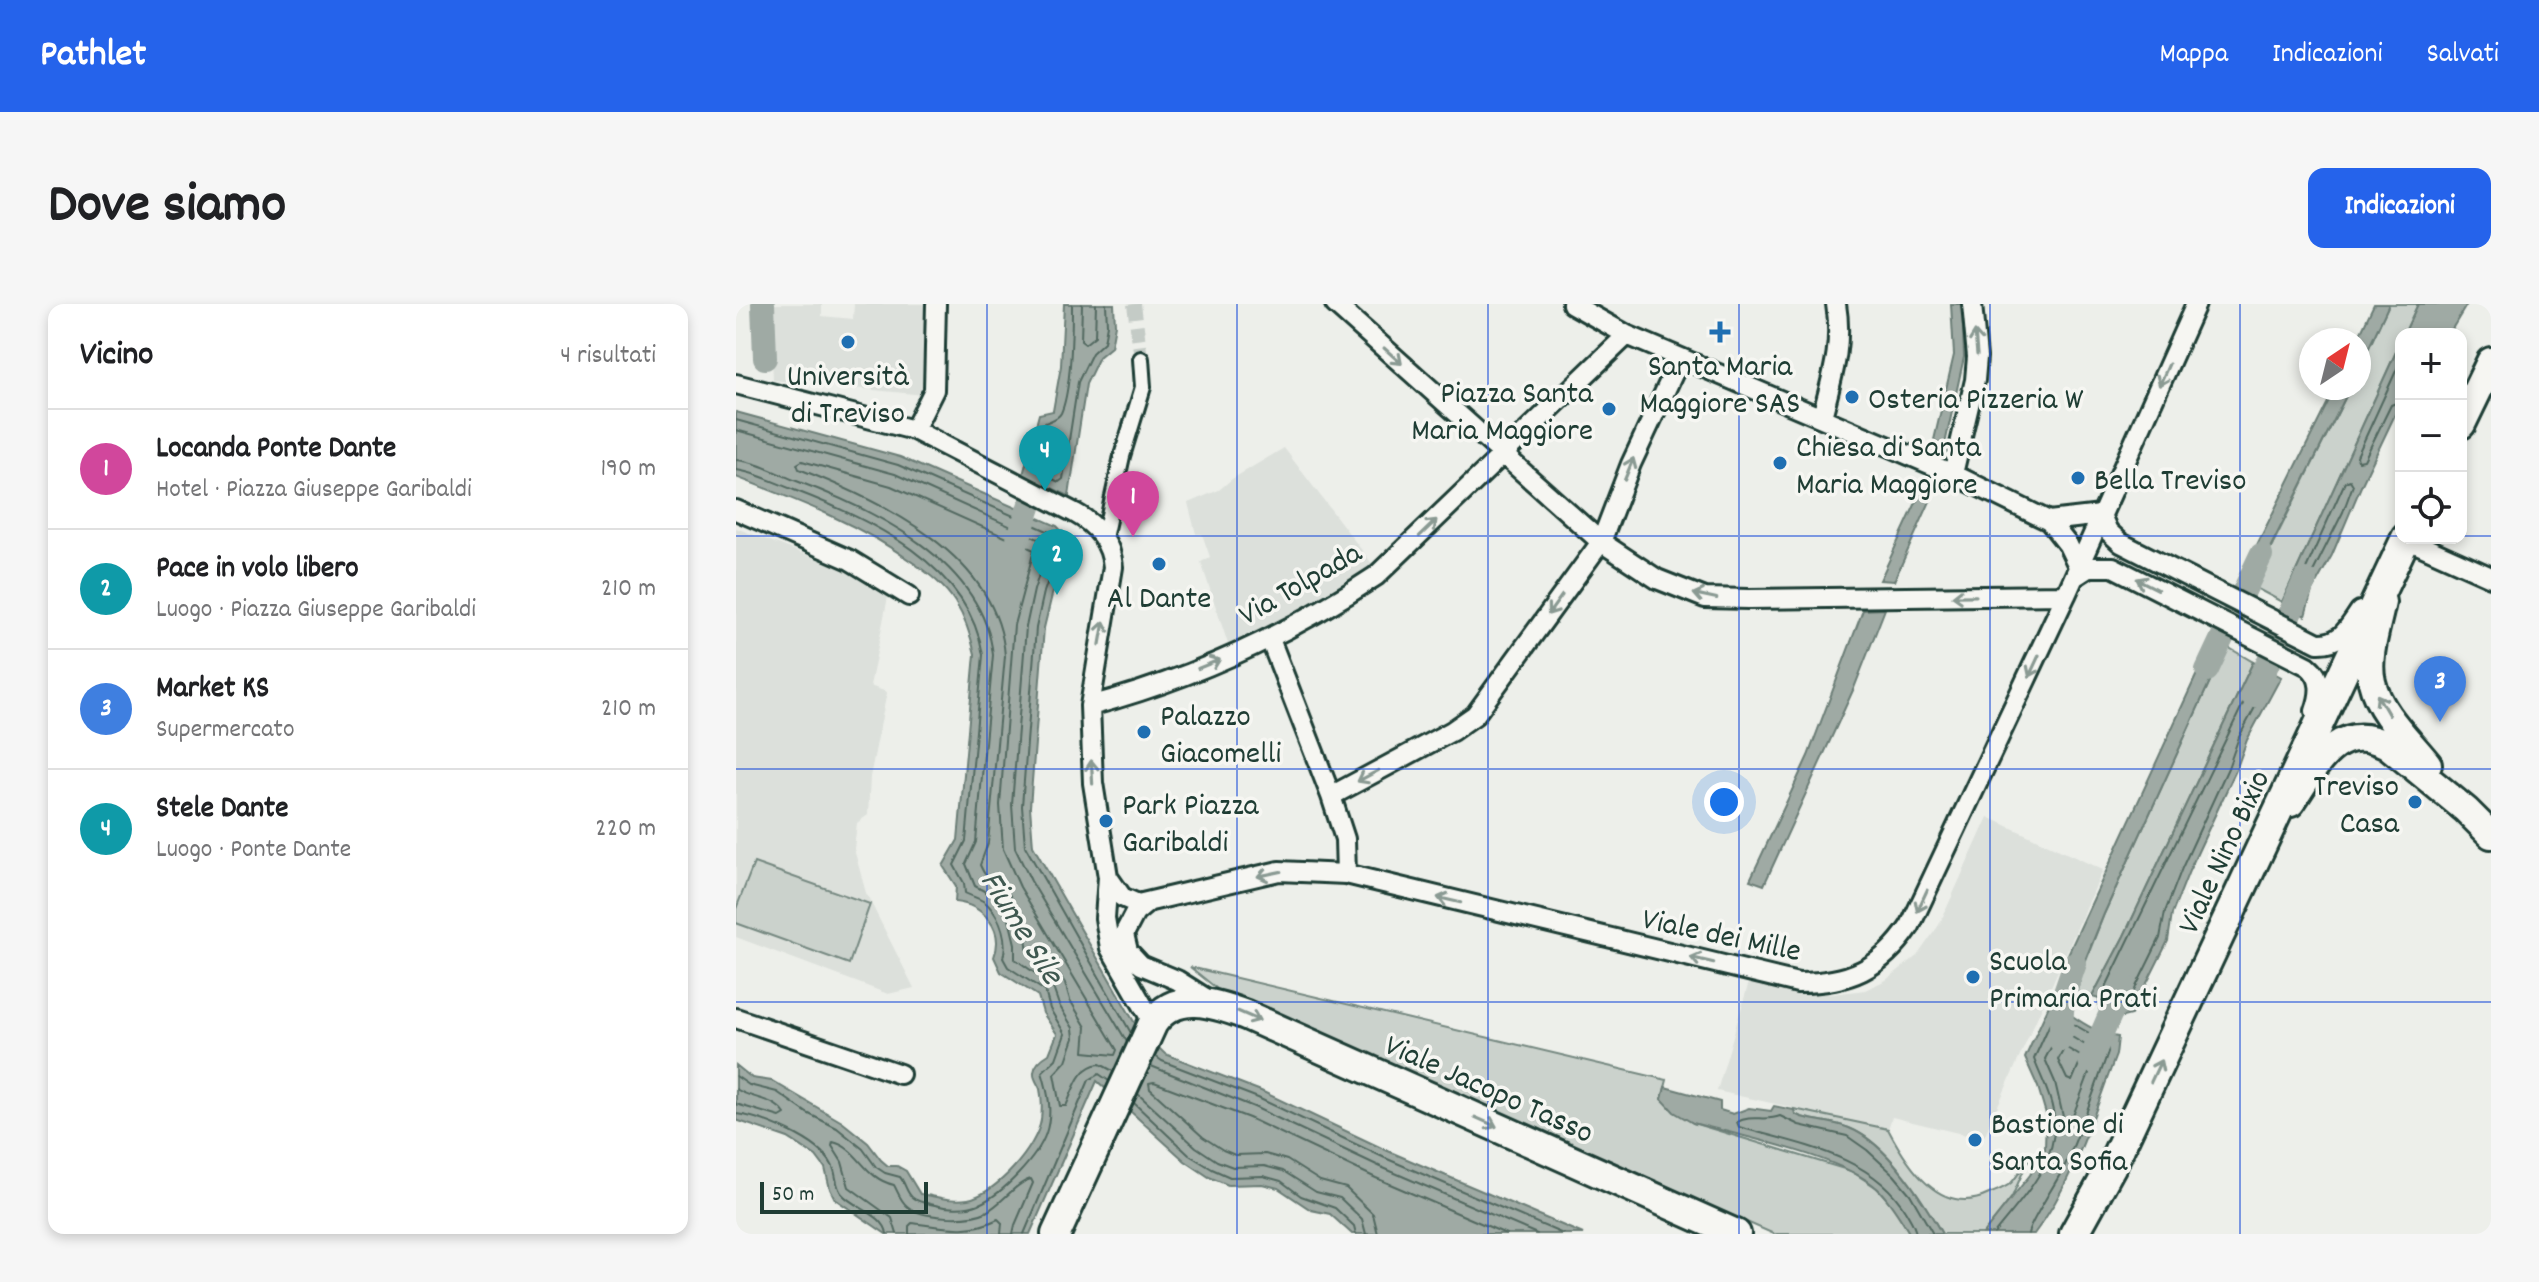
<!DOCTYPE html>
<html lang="it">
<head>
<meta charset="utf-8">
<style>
  :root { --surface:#fff; --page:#f6f6f6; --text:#202124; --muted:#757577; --line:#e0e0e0; --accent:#2563eb }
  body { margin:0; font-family:Dekko,sans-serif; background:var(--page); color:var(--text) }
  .controls { position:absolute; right:24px; top:24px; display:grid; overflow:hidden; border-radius:16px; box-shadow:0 4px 12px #0003 }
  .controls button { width:72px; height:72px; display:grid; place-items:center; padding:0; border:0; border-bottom:2px solid var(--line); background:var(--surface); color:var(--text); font:40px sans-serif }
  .compass { position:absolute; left:1563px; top:24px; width:72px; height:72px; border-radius:50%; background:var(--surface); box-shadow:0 4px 12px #0003; rotate:35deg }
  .scale { position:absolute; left:24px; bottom:20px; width:168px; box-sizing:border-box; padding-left:8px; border:4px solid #1f3d34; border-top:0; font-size:22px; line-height:28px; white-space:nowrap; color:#1f3d34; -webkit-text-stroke:6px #f6f6f2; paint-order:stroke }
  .you { position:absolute; left:988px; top:498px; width:28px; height:28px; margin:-20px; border:6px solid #fff; border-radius:50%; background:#1a73e8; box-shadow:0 0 0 12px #1a73e833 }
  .badge { display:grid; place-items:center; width:52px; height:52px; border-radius:50%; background:var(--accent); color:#fff; font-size:26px; font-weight:700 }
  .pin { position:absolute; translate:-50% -66px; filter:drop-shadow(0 2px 4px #0008) }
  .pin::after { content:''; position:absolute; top:42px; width:28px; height:24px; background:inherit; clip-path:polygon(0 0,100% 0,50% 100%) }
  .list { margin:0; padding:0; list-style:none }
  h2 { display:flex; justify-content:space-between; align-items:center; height:104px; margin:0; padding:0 32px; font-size:34px }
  h2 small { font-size:26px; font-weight:400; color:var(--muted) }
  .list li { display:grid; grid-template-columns:52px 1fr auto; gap:24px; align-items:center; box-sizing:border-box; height:120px; padding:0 32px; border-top:2px solid var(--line) }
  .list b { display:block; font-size:30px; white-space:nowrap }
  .list p { margin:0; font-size:26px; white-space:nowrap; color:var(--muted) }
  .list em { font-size:26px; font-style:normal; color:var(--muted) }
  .icon { flex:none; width:44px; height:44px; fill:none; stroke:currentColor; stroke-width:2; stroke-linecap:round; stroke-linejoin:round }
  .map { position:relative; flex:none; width:1755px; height:930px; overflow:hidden; border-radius:16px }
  header { display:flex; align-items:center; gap:48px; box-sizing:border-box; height:112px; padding:0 40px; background:var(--accent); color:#fff }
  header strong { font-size:38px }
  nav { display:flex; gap:44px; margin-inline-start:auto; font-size:28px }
  .intro { display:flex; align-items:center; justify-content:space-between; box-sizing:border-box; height:192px; padding:0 48px }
  h1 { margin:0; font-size:56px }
  .button { padding:20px 36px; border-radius:16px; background:var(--accent); color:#fff; font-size:28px; font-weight:700 }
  main { display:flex; gap:48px; padding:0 48px }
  aside { flex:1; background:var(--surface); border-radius:16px; box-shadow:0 4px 12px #0003 }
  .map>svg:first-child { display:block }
</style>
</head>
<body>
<header>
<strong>Pathlet</strong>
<nav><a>Mappa</a><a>Indicazioni</a><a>Salvati</a></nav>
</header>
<div class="intro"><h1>Dove siamo</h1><a class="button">Indicazioni</a></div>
<main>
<aside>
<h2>Vicino<small>4 risultati</small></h2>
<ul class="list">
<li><span class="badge" style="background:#d1479c">1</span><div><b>Locanda Ponte Dante</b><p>Hotel · Piazza Giuseppe Garibaldi</p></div><em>190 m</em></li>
<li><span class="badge" style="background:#0f9aa8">2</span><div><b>Pace in volo libero</b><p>Luogo · Piazza Giuseppe Garibaldi</p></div><em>210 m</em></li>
<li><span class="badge" style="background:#3f7fe0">3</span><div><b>Market KS</b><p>Supermercato</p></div><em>210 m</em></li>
<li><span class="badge" style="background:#0f9aa8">4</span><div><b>Stele Dante</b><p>Luogo · Ponte Dante</p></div><em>220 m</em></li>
</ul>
</aside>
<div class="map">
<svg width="1755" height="930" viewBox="0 0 1755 930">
  <rect width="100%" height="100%" fill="#edefea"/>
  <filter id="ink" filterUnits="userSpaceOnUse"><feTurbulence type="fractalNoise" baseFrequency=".0125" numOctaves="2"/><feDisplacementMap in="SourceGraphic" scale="16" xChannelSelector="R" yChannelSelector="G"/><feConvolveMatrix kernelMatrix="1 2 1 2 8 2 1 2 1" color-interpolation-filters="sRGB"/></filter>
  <g filter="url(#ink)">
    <path fill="#dce0db" d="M34,0H86V12L117,15L118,0H189L188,91L37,76Z
      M548,144L637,261L628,272L536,322L492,340L465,258L474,253L466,230H460L452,199L483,186L496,175Z
      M0,224L154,283L134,382L151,388L134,473L132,511L121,519L118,545L130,589L178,684L152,690L0,633Z
      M1252,513L1367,566L1247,835L1156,813L1152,825L981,787L1013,678L1062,689L1096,690L1129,686L1150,676L1181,652L1203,621Z"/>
    <path fill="#cbd2cc" stroke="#758880" stroke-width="2" d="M1653,0H1682L1668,30H1665V37L1546,298L1516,282L1614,84H1623V65Z
      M1490,342L1517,358L1388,632L1356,693L1338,687L1368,610Z
      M18,559L134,600L113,660L0,619V605Z
      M454,663L931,776L926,795L957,819L1115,867L1141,884L1159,904L1174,930H1038L485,688Z
      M1058,805L1152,825C1171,861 1204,914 1253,890C1260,887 1269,884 1275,879C1282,872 1287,862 1293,854L1276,893L1247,930H1206C1186,896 1151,839 1113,824C1098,818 1080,817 1065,813L1059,810Z"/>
    <path fill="#9faaa4" stroke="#6c7e77" stroke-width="2" d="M328,0H378L379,21L375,43L363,53L350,80L333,192L287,171L303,110L317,107L325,62Z
      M1215,0H1226L1228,53L1209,140L1206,141L1198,136L1218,51Z
      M1638,0H1653L1623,65V36H1621Z
      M1682,0H1731L1713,30H1668Z
      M1665,37V98L1626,180L1596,251L1576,287L1569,312L1546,298Z
      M1599,84H1614L1515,282L1503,277Z
      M0,108L164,153L321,222L332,234V244L316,291L308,324L294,503L297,542L401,723L429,750L525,787L652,847L847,930H616L594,910L575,906L542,884L526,880L492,881L473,873L449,857L361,777L294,930H150L99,895L94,885L89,864L80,852L52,834L0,816V761L16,774L36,777L106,818L132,839L145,856L152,862H161L170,867L184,890C199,892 216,898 232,895C260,890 301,843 305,816C306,807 306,794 304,785C302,779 297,775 298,768C299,759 306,754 313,750L321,730L307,709L302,692L265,668L258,653C269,625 247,601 219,598L220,582L207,562L222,536L239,350C235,332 229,314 219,298C209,282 193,270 179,260C124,220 63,197 0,173Z
      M1184,190L1196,193L1158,277L1144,276Z
      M1149,305L1118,384L1028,581L1014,576L1072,452L1127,306Z
      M1477,335L1490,342L1368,610L1334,693L1324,686L1330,672L1327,661Z
      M1517,358L1545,373L1511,436L1500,466L1453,567L1436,610L1432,637L1395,711L1383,714L1363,705V695L1356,693L1388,632Z
      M1315,697C1334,710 1358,730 1382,733L1380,751C1357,811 1338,878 1298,930H1247L1294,871L1309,845L1310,810L1302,783L1289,754Z
      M929,783L984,798V806L997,810L1013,804L1035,807L1038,802L1058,806L1059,810L1065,813C1080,817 1098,818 1113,824C1151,839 1187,896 1206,930H1174C1164,914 1155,898 1142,885C1108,853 1005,832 957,819L938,808L926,795Z"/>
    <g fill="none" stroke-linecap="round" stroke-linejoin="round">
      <path stroke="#526961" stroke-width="2" d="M336,0C336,25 335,87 325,109C322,115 315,116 309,119L297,164L299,167L323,178L327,175L342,78L356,49L368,38L371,21L370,0
        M346,0L345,37L349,40L359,32L360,0
        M1665,56L1621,152L1622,157L1628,156L1655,101L1665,97
        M0,116L162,161L316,229L324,237V243L308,288L300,324L286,502L289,542L395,729
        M0,126L159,170L313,240L298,286L290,323L276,501L279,544L295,577L391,738
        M0,156C19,157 40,169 58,176C137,205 247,257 257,351L240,538L230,560L239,582L259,593L273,615L279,640V655L316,681L323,701L337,724L338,734L330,757L318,770L324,802H330C338,785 342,762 364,760L377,767
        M66,157L155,182L298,246L278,321L264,501L267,545L284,583L381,746L379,751L348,748L350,723L334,696L329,679L322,669L292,649C290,627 284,599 266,583C254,573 251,577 244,561L252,539L269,352C262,251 145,197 63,165L61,160Z
        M0,166C19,168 40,179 58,186C134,215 233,261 247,351L230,537L218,561L228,579L229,589C236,593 248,595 253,602C265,615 272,637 267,654L272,663L309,687L314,705L329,730L320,755L306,768C312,788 317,808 310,829C302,853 267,890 243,900C229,906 209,904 194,900C188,898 182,898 177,894C170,889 170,880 164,873L149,869L140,863L127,845L101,824L71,809L41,788L13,781L0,772
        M1614,176L1617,181L1607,208L1576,270L1571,272L1569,267L1609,178Z
        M1521,371L1531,374L1532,379L1503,433L1492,464L1446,564L1429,608L1424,634L1390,703L1382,705L1372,700L1368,687Z
        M1324,726L1361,748L1335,817L1332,820L1328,817L1319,778L1309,755Z
        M1329,743L1346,753L1336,777L1331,775L1322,756Z
        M419,752L426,757L522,794L649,854L827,930
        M415,762L518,803L645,863L801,930
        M0,785C17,796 37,793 49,810L44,813L0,800
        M402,790L460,843L481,857L497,863L528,862L547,867L580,888L604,894L626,915L630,930
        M398,799L453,851L476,865L494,873L527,872L545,877L565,892L599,904L618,922L620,930
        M0,810C27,813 83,836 96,861C101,870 99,882 106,890C118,904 149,911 151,930
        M161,930L156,914L113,883L106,858L96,842L97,838C123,844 127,874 158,881C162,888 164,896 171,902C185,915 233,916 250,908C266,900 279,879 295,875L297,879L279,921L277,930
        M173,930V922L176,919C207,923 233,930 262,915L266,919L265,930
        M288,930L353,776L363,770L373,777
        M642,930L637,910L610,884L584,877L551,856L529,850L499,851L487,846L467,833L414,785L413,779L418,778L513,814L640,874L770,930
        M1180,930C1179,922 1174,915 1170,908C1137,851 1061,840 1003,823L1001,818C1016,810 1029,818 1044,812L1063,821L1111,832L1131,846L1158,871L1174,890L1197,930
        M1258,930C1286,894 1326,857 1317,807C1314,788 1304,772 1298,755L1317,713L1321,711L1371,739L1372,748C1359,785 1346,823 1330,859C1323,875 1293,919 1292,930"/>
      <path stroke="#9faaa4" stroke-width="24" d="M27,0L29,54
        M281,239L305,167
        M1471,366L1525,251
        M1517,392L1569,276
        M1324,736L1327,694L1339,659
        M1354,757L1387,681"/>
      <path stroke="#c4cbc6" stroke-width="14" stroke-dasharray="14 7" stroke-linecap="butt" d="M398,0L405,55"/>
      <defs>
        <path id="pedestrian" d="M368,234L386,152L407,83L405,55"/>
        <path id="minor" d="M599,0L865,238L921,275L969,294L1013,295L1330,291L1460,0
          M836,0L891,31L1217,170L1313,217L1332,241L1343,264
          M0,80L178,126L339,209C361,221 375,239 377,263L354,402L357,479L372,573L369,614L374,644L417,719
          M1086,113C1096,73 1107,42 1100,0
          M178,126L198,86L200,0
          M1217,170L1239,76L1241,53L1236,0
          M0,206L114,256L173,292
          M1365,211L1372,227L1385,239L1582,339C1605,340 1612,324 1624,307
          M1313,217L1365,211
          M1670,235L1755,273
          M1340,272L1354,263H1377L1572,362C1587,374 1585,390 1579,407
          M534,335L595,492L609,535L610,570
          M354,402C455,375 553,330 640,272L891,31
          M595,492L716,427L739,411L865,238L895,160L944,55
          M372,573L386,593L402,600L543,567L610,570L1062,679C1113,679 1145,665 1174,622L1330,291
          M411,599L399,609L388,630L392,647L405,661L441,676L476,698
          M0,714L164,770"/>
        <path id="secondary" d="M1646,298C1641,323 1630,354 1636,378C1643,409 1673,436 1692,460
          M1555,499C1579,464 1600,415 1651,441L1730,506L1755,531"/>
        <path id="primary" d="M1725,120L1755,58
          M320,930L417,719C440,686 478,699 510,711L1000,930
          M1338,930L1375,863L1670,234"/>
      </defs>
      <use href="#pedestrian" stroke="#1f3d34" stroke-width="20"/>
      <use href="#minor" stroke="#1f3d34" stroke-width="24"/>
      <use href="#secondary" stroke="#1f3d34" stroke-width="32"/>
      <use href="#primary" stroke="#1f3d34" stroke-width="34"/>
      <use href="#pedestrian" stroke="#f6f6f2" stroke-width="14"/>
      <use href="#minor" stroke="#f6f6f2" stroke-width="18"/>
      <use href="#secondary" stroke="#f6f6f2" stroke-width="26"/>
      <use href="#primary" stroke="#f6f6f2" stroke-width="28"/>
    </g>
    <defs><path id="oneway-shaft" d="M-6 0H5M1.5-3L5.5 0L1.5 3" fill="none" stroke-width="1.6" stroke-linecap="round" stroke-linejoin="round" transform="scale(2)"/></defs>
    <g stroke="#8a9a93">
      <use href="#oneway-shaft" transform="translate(1240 39) rotate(-95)"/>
      <use href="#oneway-shaft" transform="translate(657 52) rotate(42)"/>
      <use href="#oneway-shaft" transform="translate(1428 71) rotate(114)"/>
      <use href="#oneway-shaft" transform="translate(893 165) rotate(-68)"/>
      <use href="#oneway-shaft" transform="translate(692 224) rotate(-44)"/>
      <use href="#oneway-shaft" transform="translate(1411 280) rotate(-153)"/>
      <use href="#oneway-shaft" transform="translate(969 292) rotate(-168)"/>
      <use href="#oneway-shaft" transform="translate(1228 292) rotate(179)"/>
      <use href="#oneway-shaft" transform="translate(819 301) rotate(126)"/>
      <use href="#oneway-shaft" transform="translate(366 329) rotate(-80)"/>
      <use href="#oneway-shaft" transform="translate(473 360) rotate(-22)"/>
      <use href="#oneway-shaft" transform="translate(1298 362) rotate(115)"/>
      <use href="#oneway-shaft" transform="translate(1647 401) rotate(-120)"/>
      <use href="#oneway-shaft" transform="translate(356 468) rotate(-93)"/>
      <use href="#oneway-shaft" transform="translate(632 472) rotate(152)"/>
      <use href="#oneway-shaft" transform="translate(533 570) rotate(168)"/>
      <use href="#oneway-shaft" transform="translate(713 596) rotate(-167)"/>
      <use href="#oneway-shaft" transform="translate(1186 597) rotate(115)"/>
      <use href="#oneway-shaft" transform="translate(966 656) rotate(-167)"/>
      <use href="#oneway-shaft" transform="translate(513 712) rotate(23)"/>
      <use href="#oneway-shaft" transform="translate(1420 767) rotate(-65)"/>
      <use href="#oneway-shaft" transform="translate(750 818) rotate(24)"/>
    </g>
  </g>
  <path fill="none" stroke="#1d4ed8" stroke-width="2" stroke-opacity="0.55" d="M251,0V930M501,0V930M752,0V930M1003,0V930M1254,0V930M1504,0V930M0,232H1665M1725,232H1755M0,465H1755M0,698H1755"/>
  <g fill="#1f6fb2" stroke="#f6f6f2" stroke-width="3">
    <path d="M980 16h8v8h8v8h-8v8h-8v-8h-8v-8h8z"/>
    <circle cx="112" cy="38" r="8"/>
    <circle cx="1116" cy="93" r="8"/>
    <circle cx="873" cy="105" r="8"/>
    <circle cx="1044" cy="159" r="8"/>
    <circle cx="1342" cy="174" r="8"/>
    <circle cx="423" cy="260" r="8"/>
    <circle cx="408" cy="428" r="8"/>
    <circle cx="1679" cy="498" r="8"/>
    <circle cx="370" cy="517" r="8"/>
    <circle cx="1237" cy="673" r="8"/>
    <circle cx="1239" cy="836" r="8"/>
  </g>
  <g text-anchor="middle" stroke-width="7" stroke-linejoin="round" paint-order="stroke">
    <g font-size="32" fill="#1f3d34" stroke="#f6f6f2" text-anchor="start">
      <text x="984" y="71" text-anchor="middle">Santa Maria<tspan x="984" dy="37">Maggiore SAS</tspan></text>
      <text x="112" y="81" text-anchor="middle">Università<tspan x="112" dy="37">di Treviso</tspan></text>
      <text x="857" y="98" text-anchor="end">Piazza Santa<tspan x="857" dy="37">Maria Maggiore</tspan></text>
      <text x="1132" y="104">Osteria Pizzeria W</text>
      <text x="1060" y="152">Chiesa di Santa<tspan x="1060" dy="37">Maria Maggiore</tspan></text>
      <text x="1358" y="185">Bella Treviso</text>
      <text x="423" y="303" text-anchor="middle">Al Dante</text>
      <text x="424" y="421">Palazzo<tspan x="424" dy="37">Giacomelli</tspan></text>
      <text x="1663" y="491" text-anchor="end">Treviso<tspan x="1663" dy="37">Casa</tspan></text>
      <text x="386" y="510">Park Piazza<tspan x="386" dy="37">Garibaldi</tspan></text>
      <text x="1253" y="666">Scuola<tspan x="1253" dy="37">Primaria Prati</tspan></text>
      <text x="1255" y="829">Bastione di<tspan x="1255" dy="37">Santa Sofia</tspan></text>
    </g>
    <g font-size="32" fill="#1f3d34" stroke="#f6f6f2">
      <text transform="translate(563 278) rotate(-30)" y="11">Via Tolpada</text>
      <text transform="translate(1486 547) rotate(-65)" y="11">Viale Nino Bixio</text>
      <text transform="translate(986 629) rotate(12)" y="11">Viale dei Mille</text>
      <text transform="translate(754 783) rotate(24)" y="11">Viale Jacopo Tasso</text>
    </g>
    <g font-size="34" font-style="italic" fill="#3f5850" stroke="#f6f6f2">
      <text transform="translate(288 622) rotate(58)" y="12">Fiume Sile</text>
    </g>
  </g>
</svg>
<div class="controls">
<button>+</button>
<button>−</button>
<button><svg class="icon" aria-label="locate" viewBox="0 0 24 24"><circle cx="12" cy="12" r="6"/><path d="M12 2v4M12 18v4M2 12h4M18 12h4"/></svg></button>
</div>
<svg class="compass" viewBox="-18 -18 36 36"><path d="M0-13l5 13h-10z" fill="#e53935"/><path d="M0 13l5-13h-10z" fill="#757577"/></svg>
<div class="scale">50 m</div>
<div class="you"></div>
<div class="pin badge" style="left:397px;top:233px;background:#d1479c">1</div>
<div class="pin badge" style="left:321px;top:291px;background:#0f9aa8">2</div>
<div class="pin badge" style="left:1704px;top:418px;background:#3f7fe0">3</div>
<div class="pin badge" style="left:309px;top:187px;background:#0f9aa8">4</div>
</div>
</main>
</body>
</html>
